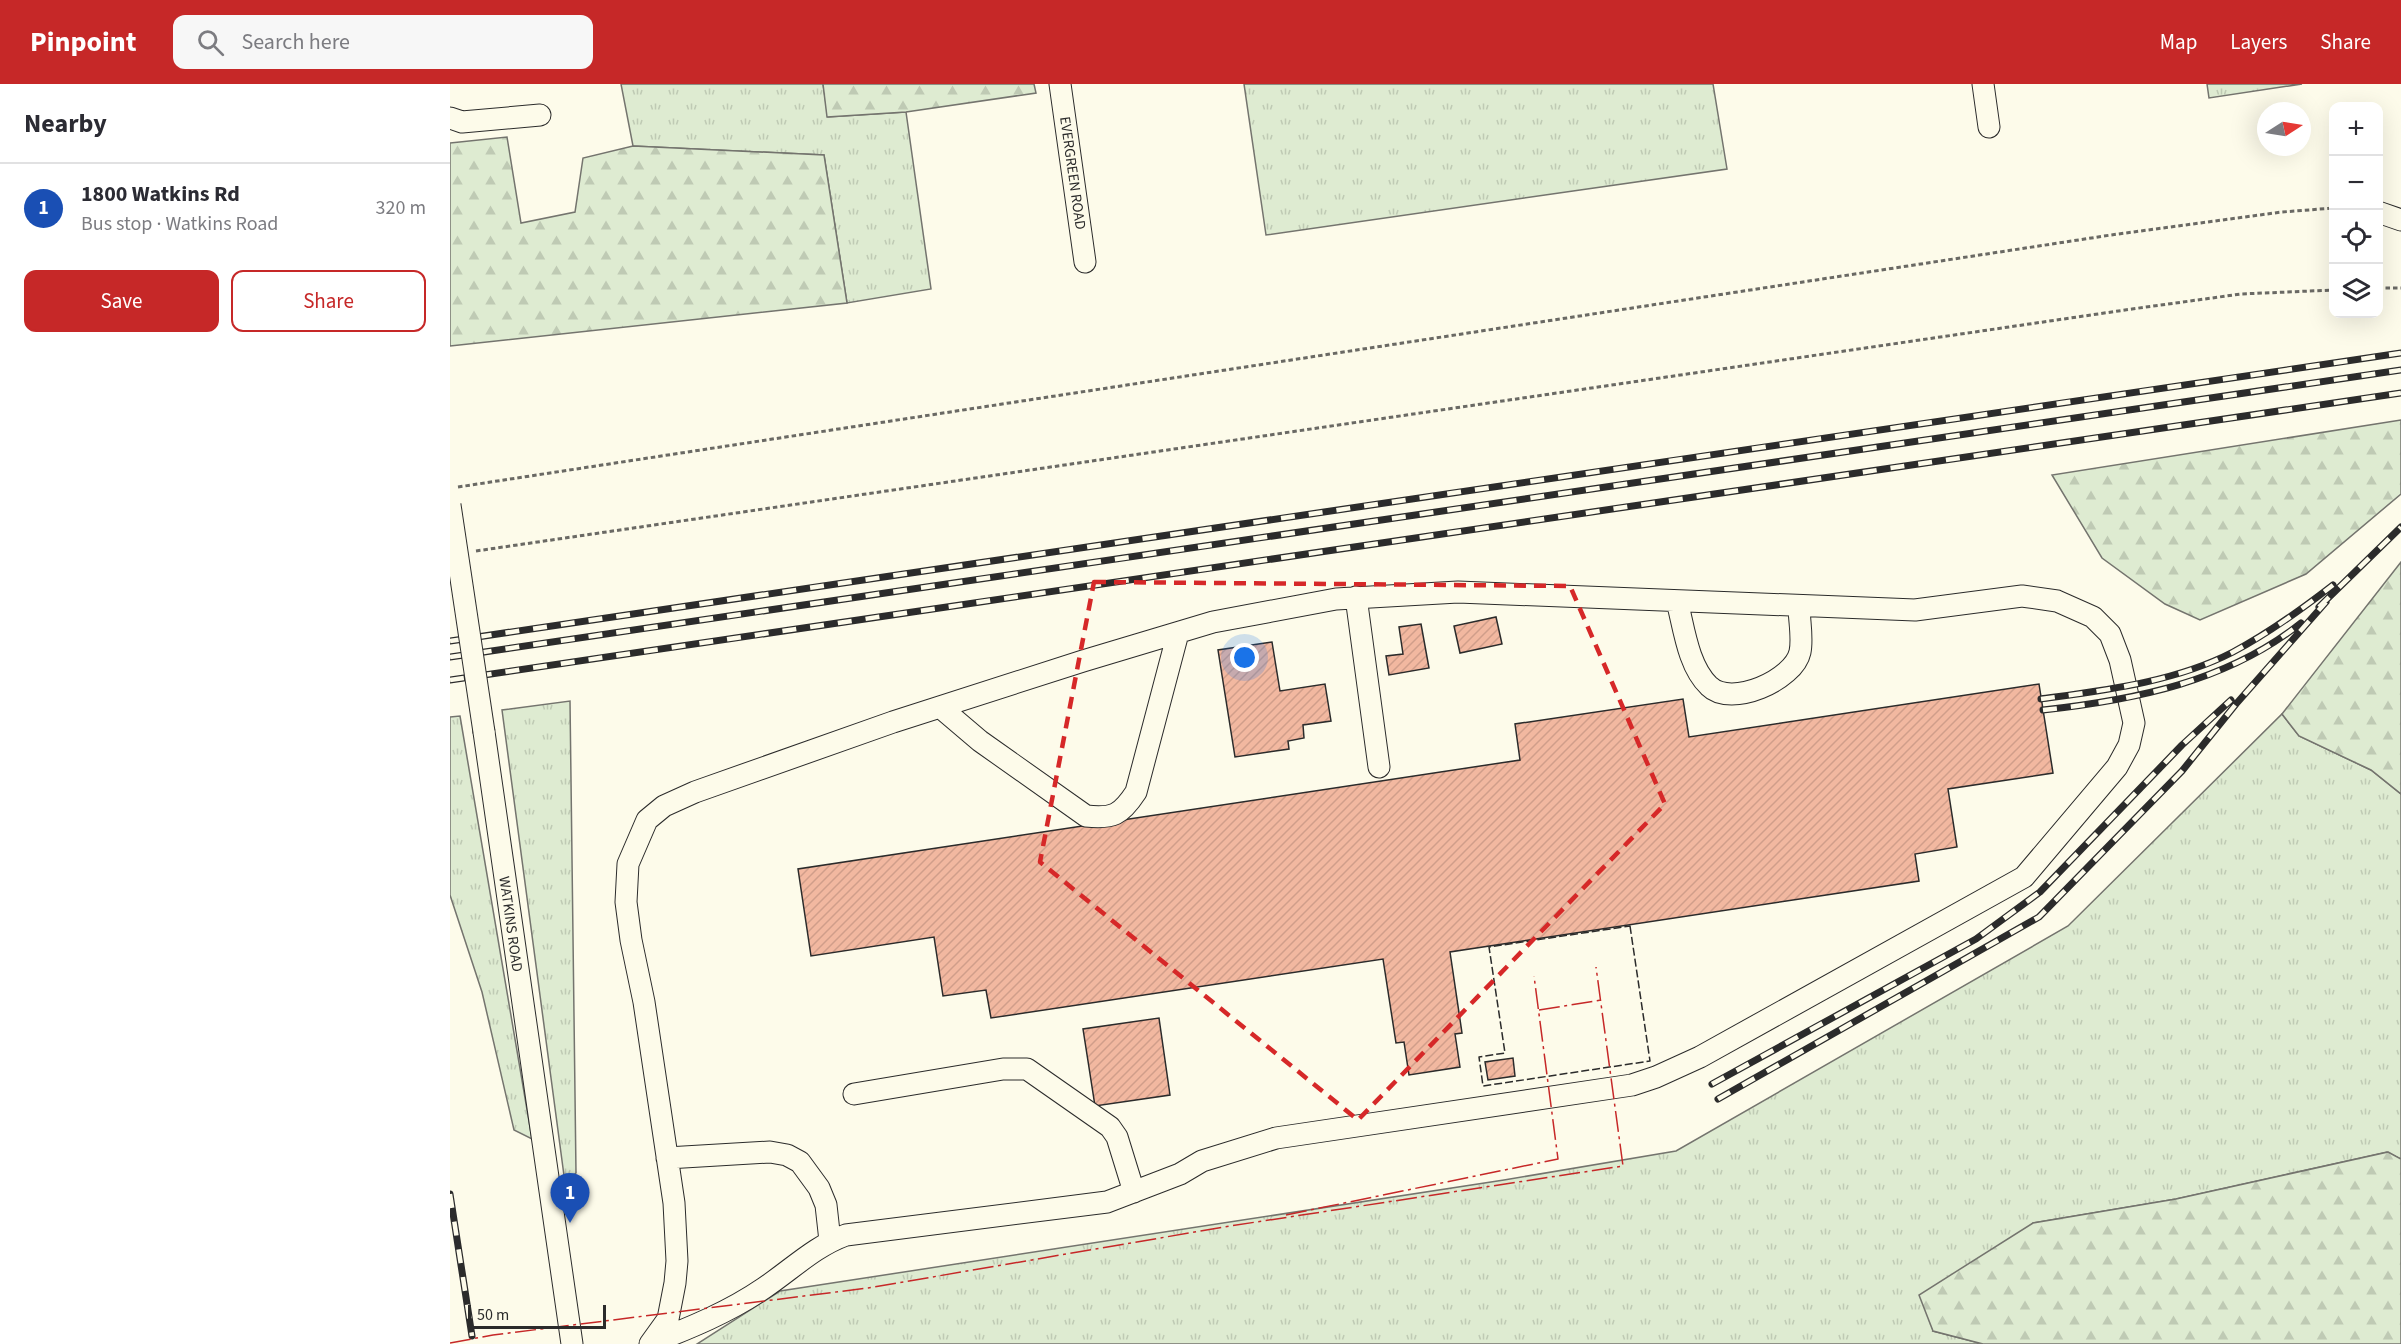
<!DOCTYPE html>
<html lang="en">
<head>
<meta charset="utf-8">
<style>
  :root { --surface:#fff; --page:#f7f7f7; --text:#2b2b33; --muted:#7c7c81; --line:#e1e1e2; --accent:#c62828 }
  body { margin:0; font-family:"Source Sans 3",sans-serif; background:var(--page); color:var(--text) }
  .controls { position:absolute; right:18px; top:18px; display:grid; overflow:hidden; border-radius:12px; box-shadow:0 6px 24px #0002 }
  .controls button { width:54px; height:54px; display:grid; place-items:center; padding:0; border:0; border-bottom:2px solid var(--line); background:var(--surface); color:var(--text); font:30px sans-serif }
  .compass { position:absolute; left:1807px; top:18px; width:54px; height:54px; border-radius:50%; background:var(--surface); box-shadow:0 6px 24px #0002; rotate:78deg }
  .scale { position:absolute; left:18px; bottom:15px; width:138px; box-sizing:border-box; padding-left:6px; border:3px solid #2b2b2b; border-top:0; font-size:16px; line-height:21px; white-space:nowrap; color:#2b2b2b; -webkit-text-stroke:4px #fdfbea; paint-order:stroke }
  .you { position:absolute; left:795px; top:574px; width:21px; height:21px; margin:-15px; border:4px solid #fff; border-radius:50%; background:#1a73e8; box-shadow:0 0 0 9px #1a73e833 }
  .badge { display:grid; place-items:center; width:39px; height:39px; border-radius:50%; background:var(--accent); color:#fff; font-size:20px; font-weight:700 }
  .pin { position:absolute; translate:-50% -50px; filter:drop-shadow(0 2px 3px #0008) }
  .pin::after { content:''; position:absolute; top:32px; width:21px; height:18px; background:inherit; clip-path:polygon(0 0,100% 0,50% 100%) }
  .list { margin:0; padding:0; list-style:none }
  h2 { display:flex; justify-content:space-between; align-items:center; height:78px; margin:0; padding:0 24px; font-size:26px }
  h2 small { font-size:20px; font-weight:400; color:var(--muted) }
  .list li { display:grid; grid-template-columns:39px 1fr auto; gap:18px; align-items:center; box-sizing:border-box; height:90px; padding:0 24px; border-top:2px solid var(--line) }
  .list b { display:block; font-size:22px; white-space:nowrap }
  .list p { margin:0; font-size:20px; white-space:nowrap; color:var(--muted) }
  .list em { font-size:20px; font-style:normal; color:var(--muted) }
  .actions { display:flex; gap:12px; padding:18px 24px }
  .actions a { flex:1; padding:14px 0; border:2px solid var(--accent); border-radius:12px; text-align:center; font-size:21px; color:var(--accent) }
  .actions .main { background:var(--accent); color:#fff }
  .icon { flex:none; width:33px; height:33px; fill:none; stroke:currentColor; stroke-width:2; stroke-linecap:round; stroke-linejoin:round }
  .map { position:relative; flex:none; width:1951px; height:1260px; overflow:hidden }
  header { display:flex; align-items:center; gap:36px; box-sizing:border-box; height:84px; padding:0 30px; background:var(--accent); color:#fff }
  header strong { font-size:28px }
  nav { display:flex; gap:33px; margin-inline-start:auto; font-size:21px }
  .search { width:420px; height:54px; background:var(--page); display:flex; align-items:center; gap:15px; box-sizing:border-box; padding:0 21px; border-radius:12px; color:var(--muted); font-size:22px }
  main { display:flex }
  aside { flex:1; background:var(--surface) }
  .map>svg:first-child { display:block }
</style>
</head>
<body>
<header>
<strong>Pinpoint</strong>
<div class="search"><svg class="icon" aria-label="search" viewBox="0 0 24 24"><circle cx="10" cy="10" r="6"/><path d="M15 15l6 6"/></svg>Search here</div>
<nav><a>Map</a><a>Layers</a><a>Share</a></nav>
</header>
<main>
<aside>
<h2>Nearby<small></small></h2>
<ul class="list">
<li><span class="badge" style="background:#1a4fb4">1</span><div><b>1800 Watkins Rd</b><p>Bus stop · Watkins Road</p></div><em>320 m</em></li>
</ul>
<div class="actions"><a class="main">Save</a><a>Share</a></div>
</aside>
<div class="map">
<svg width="1951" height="1260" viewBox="0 0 1951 1260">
  <defs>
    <pattern id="grass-tufts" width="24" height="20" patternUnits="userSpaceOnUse" patternTransform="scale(1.5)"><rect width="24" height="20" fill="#deebd1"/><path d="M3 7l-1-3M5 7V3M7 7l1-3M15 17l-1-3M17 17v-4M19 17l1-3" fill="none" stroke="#bfcab4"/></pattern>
    <pattern id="forest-firs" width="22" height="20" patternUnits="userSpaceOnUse" patternTransform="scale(1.5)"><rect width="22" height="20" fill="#deebd1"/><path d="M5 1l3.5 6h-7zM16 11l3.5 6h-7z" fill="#bfcab4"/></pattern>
    <pattern id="building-hatch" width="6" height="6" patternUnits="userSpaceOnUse" patternTransform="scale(1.5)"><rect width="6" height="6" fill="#f2b8a0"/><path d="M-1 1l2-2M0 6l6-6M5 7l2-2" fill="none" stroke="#d09e8a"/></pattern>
  </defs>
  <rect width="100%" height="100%" fill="#fdfbea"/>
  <path fill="url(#grass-tufts)" stroke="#74746e" stroke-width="1.5" d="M171,0H373L378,33L456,28L481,205L397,219L374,71L183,62Z
    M794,0H1263L1277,85L816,151Z
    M1757,0H1852L1759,14Z
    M120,617L126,1089L115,1099L52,626Z
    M1832,630L1849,652L1921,686L1951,710V1075L1937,1068L1726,1115L1583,1139L1483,1247L1533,1260H247L330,1207L1054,1096L1226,1067L1618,842Z
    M10,632L82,1055L64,1046L32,908L0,811V633Z"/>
  <path fill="url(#forest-firs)" stroke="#74746e" stroke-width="1.5" d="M373,0H584L586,9L456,28L377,33Z
    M57,53L71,139L125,128L133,74L183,62L374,71L397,219L0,262V59Z
    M1951,336V410L1856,490L1750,536L1715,520L1652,474L1602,391Z
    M1951,478V710L1921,686L1849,652L1832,630Z
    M1938,1068L1951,1075V1260H1533L1483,1247L1469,1211L1583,1139L1726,1115Z"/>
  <path fill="url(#building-hatch)" stroke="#2b2b2b" stroke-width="1.5" d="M1046,533L1052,560L1010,569L1004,542Z
    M971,540L979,584L939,591L936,572L953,570L949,543Z
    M822,558L830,607L875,600L881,637L853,641L854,654L838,657L839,665L785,673L768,566Z
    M1589,600L1603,689L1498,705L1507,763L1465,770L1469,797L1000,868L1012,949L1005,950L1010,983L959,991L954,958L946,959L933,875L541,934L536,906L493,912L484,853L361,872L348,785L1070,676L1065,640L1233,615L1239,653Z
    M709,934L720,1011L645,1022L633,945Z
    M1063,974L1065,992L1038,996L1035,978Z"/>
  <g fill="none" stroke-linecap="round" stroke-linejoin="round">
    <defs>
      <path id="minor" d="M610,0L635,178
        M1533,0L1539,43
        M0,34L12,38L90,31
        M1928,128L1951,136
        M906,513L929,683
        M1227,517C1234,544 1238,582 1259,602C1281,624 1344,596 1350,568C1353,554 1349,536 1349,522
        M490,623L530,657L636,732C663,735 671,731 686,708L728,549
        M34,648L122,1260
        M404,1010L553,985H577L660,1043L667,1053L684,1108
        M217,1074L320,1068L337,1071L350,1078L369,1104L376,1121L380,1157
        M200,1260L218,1235L225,1199L227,1177L224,1119L194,918L181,856L176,818L178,780L197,736L214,722L245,708L443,638L633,577L763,538L886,515L1008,508L1465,526L1572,512L1607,517L1643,533L1660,550L1670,576L1684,639L1679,661L1667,683L1574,793L1250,973L1206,993L1182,1001L826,1054L752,1077L730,1090L657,1118L396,1151C365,1162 341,1186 314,1204C279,1228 240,1244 201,1259"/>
    </defs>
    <use href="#minor" stroke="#2b2b2b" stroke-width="23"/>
    <path stroke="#6a6964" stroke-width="3" stroke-dasharray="4.5 3" stroke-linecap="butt" d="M1928,204H1951
      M8,403L1661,151L1832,128L1884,124
      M26,467L1682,225L1791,210L1884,206"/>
    <use href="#minor" stroke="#fdfbea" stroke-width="21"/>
    <defs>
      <path id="rail" d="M1869,523L1951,443
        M0,557L1951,269
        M0,573L1951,286
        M0,596L1951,309
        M1591,615C1656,606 1725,598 1783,568C1819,549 1852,525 1883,501
        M1593,626C1684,616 1777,598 1851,539
        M1262,1000L1526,855L1590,808L1732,661L1781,616
        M1268,1015L1589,833L1732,687L1786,620L1876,518
        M0,1110L22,1252"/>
    </defs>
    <use href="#rail" stroke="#2b2b2b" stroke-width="7"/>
    <use href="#rail" stroke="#fdfbea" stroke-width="4.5" stroke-dasharray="14" stroke-linecap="butt"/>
    <defs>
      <path id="minor-bridge" d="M0,421L34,648"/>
    </defs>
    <use href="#minor-bridge" stroke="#2b2b2b" stroke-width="23" stroke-linecap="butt"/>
    <use href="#minor-bridge" stroke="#fdfbea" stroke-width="21"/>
    <path stroke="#2b2b2b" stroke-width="1.5" stroke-dasharray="8 3" stroke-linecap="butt" d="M1180,842L1200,977L1033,1002L1029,973L1055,969L1039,863Z"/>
    <path stroke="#c62828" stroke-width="1.5" stroke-dasharray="21 4.5 3 4.5" stroke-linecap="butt" d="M1089,926L1151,916
      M836,1131L1108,1075L1084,892
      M0,1259L43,1251L418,1204L780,1142L1173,1082L1146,883"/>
  </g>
  <path fill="none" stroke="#d62828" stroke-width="4.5" stroke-dasharray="12 8" stroke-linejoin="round" d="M644,498L1120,502L1215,720L908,1036L590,778Z"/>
  <g text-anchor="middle" stroke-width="4.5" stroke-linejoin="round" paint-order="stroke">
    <g font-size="15" fill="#2b2b2b" stroke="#fdfbea">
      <text transform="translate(623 89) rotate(82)" y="5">EVERGREEN ROAD</text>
      <text transform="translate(61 840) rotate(82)" y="5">WATKINS ROAD</text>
    </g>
  </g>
</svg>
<div class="controls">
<button>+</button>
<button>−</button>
<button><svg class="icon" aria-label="locate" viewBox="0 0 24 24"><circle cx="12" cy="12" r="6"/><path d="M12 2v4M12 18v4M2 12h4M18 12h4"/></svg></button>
<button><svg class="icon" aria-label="layers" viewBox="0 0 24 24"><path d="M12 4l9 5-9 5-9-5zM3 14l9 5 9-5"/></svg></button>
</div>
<svg class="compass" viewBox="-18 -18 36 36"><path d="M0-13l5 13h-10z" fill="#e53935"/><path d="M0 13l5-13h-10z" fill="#7c7c81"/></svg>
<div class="scale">50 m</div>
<div class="you"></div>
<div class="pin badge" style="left:120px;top:1139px;background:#1a4fb4">1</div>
</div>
</main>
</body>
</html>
